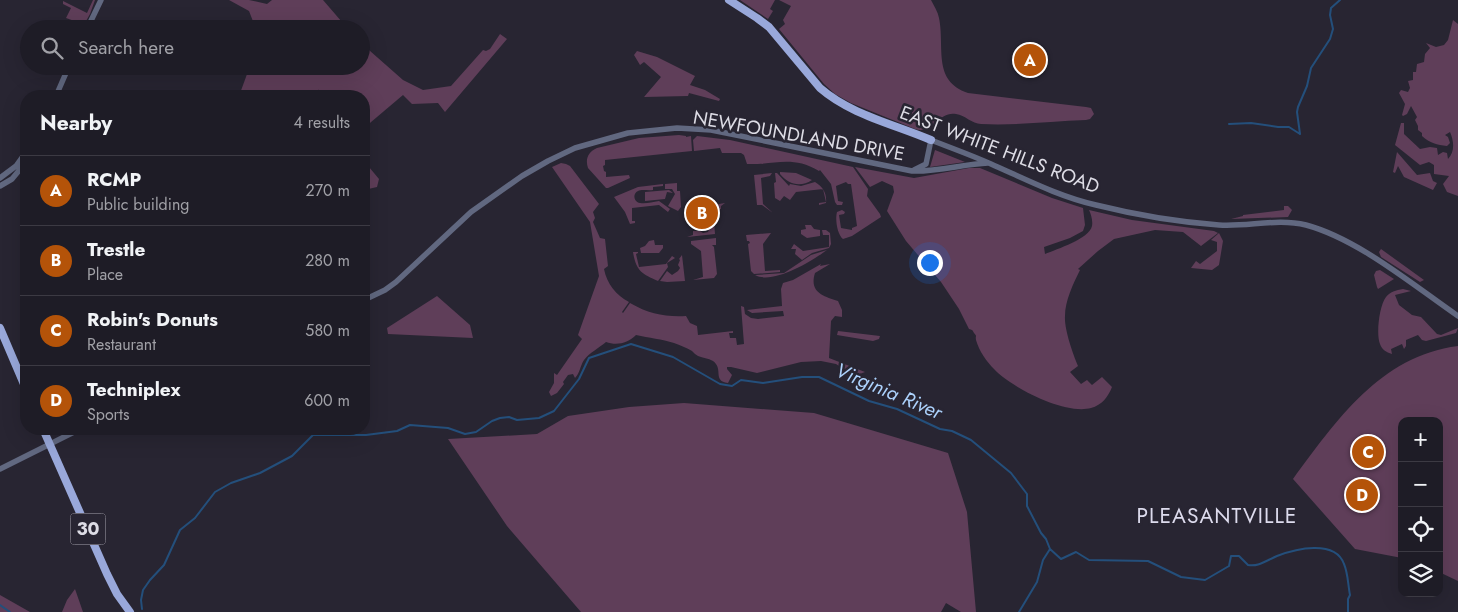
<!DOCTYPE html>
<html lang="en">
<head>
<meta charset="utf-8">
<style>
  :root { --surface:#1e1c26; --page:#26252e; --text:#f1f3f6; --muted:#a1a1a7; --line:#3c3a43; --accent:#b45309 }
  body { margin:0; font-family:Jost,sans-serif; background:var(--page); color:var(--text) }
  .controls { position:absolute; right:15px; bottom:15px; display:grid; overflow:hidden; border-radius:10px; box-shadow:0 5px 20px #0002 }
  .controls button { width:45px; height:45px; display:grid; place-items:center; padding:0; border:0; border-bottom:1px solid var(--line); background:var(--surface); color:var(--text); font:25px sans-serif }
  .you { position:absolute; left:929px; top:262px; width:18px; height:18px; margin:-12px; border:4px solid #fff; border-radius:50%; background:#1a73e8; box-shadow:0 0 0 8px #1a73e833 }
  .badge { display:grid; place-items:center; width:32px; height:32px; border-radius:50%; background:var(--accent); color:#fff; font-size:16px; font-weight:700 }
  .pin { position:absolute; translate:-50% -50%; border:2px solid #fff; box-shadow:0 1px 5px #0006 }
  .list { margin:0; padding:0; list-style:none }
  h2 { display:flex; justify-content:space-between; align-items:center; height:65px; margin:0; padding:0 20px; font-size:21px }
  h2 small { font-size:16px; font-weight:400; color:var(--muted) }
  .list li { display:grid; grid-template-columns:32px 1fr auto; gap:15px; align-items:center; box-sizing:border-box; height:70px; padding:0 20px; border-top:1px solid var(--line) }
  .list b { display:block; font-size:19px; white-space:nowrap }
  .list p { margin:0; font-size:16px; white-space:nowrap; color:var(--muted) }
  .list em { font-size:16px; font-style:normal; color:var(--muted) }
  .icon { flex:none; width:28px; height:28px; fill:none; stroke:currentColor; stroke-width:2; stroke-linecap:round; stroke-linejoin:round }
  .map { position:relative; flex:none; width:1458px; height:612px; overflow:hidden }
  .search { position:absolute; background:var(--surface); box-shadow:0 5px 20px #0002; left:20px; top:20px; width:350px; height:55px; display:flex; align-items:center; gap:12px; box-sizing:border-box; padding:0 18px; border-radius:28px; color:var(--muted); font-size:19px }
  .panel { position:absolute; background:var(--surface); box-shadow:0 5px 20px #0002; left:20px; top:90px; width:350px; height:345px; border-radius:20px }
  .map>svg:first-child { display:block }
</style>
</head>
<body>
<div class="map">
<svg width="1458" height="612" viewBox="0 0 1458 612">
  <rect width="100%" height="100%" fill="#282532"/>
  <path fill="#5f3e59" d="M93,0H95L90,14L85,23H80L66,18L71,8L63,4V1L87,13Z
    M229,0H249L267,4L272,0H323L348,29H256L249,11Z
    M740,0H775L770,9L773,11L768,19Z
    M779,0H931C934,6 938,12 939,18C945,47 932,81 968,93L1086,107L1091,108L1094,114L1090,119L1086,120C1051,121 1015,126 981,124C972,124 965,115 956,114C938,111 933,135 915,129L851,103L835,94L824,84L779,29L785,24L783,20L791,6Z
    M1453,20L1458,24V196L1447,192L1443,184L1449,176L1434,174V165L1429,162L1420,165L1395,145L1401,123H1404V134L1420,149L1430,147L1437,148L1438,155L1443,152L1447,153L1448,159C1455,152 1454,141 1450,132L1445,135L1448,137L1450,143L1447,146C1437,145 1430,143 1422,136V133L1418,130V126L1415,120L1417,117L1411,106L1407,114L1403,116L1402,115L1405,104L1399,93L1401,90L1408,92L1410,88L1408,81L1413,80V72H1416L1417,64L1424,62L1425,54L1430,48L1426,43L1436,47L1444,45L1448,40Z
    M500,34L507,39L445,112L438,103L412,104L403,95L364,128V96H350L348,95L345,96H322L318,89L320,96H239L250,66H361V43L403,80L423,90L451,86L483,50L486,51L490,49Z
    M637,51L657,57L695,76L690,85L705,90L720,99L719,101L689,93L688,96L644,97L661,77L644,62L640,65L634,55Z
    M679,135L686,136V137L691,136L692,151L605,160V165L603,166L604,171L606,172V177L629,175L630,178L608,188H606L588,168C585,159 588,152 597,148L639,138Z
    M697,136L730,140L853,167L868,189L867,196L880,214L881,217L852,236L843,239C837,234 835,219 837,212L842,210L845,212L844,214L839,215L841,228L852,230V228L857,226L851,184H848L846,182L836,186L838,201L843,202L842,205H837L835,202L831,184L820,170L819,171C792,155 775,165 747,164L744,155L741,153H722L720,148L694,151L693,140Z
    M935,150L965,162L930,167Z
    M1397,152L1417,175L1430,173L1433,181L1437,183L1433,190L1404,177L1398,166L1395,173L1393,172Z
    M364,161L379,179L377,187L364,190Z
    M561,163L566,164L570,166L599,204L593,212L595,218L593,222L600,238L605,239L608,266L604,269C607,284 616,295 629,302L622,312L623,313L630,303C649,314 665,317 686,316L690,323L697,326L698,335L733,331V333H729L730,338H736L737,345L744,344L741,306L744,307L745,314L751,318L758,319L784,316L783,311L752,313L747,310L782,306L781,289L783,283L793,280L821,264L820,266L830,264L815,273C809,292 823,296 838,301L842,310V317L835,316L831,321L829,358L865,372L857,375L848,372L836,364L821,361L801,362L757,373L731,367H727V369L732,375L728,383C712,381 724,369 713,361C708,358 703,358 698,356C696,355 694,353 692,351C687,348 680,345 674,343C662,339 649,338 636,335C628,343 617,346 606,342C599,348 589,353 584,360C580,366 580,373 575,378L573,374L568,375L563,382L564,384L557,393L551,396L549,392L554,383V373L557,375L582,339L578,335L599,276L590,222L552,167Z
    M855,167L914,178L969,168H980L1052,198L1083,208L1085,225L1083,231L1070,238L1044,247L1045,254C1057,249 1089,239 1092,226C1093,221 1091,214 1089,210L1132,220L1214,231L1218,233L1201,246L1183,232L1155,230L1114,239L1098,251L1078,269L1080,270C1073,284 1065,301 1065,316C1064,329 1073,354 1078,366L1070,372L1081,384L1087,380L1092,385L1102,377L1112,387C1108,397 1102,405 1091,408C1065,415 1012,388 994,369C987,362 979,351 976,340C975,334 978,338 974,333C972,329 972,330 969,329L959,309L941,282L906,241L887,211L894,192L893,186L882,181L870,187Z
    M780,172L796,173L812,180C800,188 788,184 780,174Z
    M772,173L770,176L761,178L763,204L773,213L762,205H757L754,175Z
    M775,173H777L789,186L790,184L801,186L815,182C823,187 827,193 826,203L819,205V203L826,202L823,189L796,192L790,200L784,196L780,201L775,198L774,183L776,182Z
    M677,183V191H680L681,207L678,211L668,206L675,194L672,189H665V184Z
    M663,184V186L653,187V190C648,191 642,189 638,191C632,194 634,202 640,203C646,204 652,202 659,201L670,209L668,212L659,205L632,208V221H635V223L630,224L625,212L614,197L638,187Z
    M669,190L673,193L667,192L665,199L645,201V192Z
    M725,203L721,206V209L713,210L715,234L687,237L693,235V231H700L703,233L708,232L709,229L707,206Z
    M1284,206H1288L1292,210L1288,217L1231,219L1243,216V215L1284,210Z
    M805,225H811L814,229L820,230V236L807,238L801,234V230L806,229Z
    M822,230H826L830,233L831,244L829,248L812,253L802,260L795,254L796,249H791L794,244L803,251L829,247V235H823Z
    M771,233L763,244L765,271L780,270V272L754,274L751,271L748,244L750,243L749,241H747L746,235Z
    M1219,233L1223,241L1219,265L1212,270L1191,268L1196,261L1200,264L1217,251V242L1211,240Z
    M716,238V245H712L714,247L717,274L714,278L693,280L703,277L701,251L691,244V241Z
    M654,240L655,245H663V248L659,253H641L640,248L645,246L649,241Z
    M1381,249L1424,280L1420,282L1381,257L1379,252Z
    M827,250C812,261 773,285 755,275L784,273L811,255Z
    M633,252H638V253L636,254L639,267L666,264L672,256L675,258L667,263L668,267L658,281C642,274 636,271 633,252Z
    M682,255L685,281L667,282L660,281L667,271L672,275L678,271L680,268L678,265L680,260L679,259Z
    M1380,270L1394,279L1378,289L1377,287L1374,275L1376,271Z
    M1403,289L1411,291L1395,295L1399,305L1412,315L1421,317L1437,334L1441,335L1458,328L1456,333L1426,341L1422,340L1418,335L1406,340V346L1404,349L1402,344L1391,349L1392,354C1386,352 1382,350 1380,344C1376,335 1379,306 1386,297C1390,292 1396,290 1403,289Z
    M437,296L470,325L473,338L388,334L387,328Z
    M838,331L880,336L879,339L873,341L837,335Z
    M1458,346V581L1439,572V421H1402V558L1355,549L1293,479C1336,421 1380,356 1458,346Z
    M684,403L814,413L948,453L967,512L976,612H961L946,603L941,612H581L507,526L448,439L537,434L568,416L629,407Z
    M75,589L83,612H62L67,600Z
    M0,595L30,612H0Z"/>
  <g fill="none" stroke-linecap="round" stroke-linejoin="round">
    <path stroke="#244f7b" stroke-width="2" d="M1229,124L1251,123L1278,127H1289L1300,134
      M1300,134L1297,112L1298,107L1307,86L1311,68L1330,39L1333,29L1330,15L1331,8L1340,0
      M0,605L10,612
      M142,609L141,600L143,590L150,580L164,565L180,530L195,518L215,492L231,483L260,473L292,456L313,435H366L397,431L410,425L448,428L465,434L476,432L492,421L500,418L509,417L517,420L539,418L554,411L579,379L589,358L631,344L673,357L720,384L732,386L741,380L763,383L802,377H819L869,401L897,409L940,429L952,431L971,440L1011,473L1027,494V506L1041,533L1046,539L1050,549L1061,559L1076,552L1089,560L1148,561L1181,577L1205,580L1229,566L1231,556H1239L1248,565C1259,567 1267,560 1277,556C1295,549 1335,539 1344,564C1348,573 1348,585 1350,595L1348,599V612
      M1019,612L1037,582L1043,560L1050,549"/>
    <path stroke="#616880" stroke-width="5.5" d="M87,29L101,0
      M56,96L69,66
      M914,170L926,164L931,140C951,148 971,155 991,164C1025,179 1060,197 1096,205C1136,215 1178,222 1219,225C1248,227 1277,218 1306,225C1358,239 1413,285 1458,316
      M0,178L16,166L26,152
      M0,186L12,179L26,162
      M364,300L385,290L396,282L471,212L522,176L548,161L575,148L628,133L677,128L711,130L912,171C938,172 963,164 988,163
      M0,469L80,429"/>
    <path stroke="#99a8da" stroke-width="8" d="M729,0L757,18L769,27L820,88C851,115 894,124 931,140
      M0,328L26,389
      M43,429L107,574L117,594L130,612"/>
  </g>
  <g text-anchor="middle" stroke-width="5" stroke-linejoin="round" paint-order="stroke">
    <rect fill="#282532" stroke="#a7a5af" stroke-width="1" x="70.5" y="513.5" width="35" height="31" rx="4"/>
    <g font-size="18" font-weight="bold" fill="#dddce5">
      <text x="88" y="535">30</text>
    </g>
    <g font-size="19" fill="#dddce5" stroke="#282532">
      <text transform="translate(799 135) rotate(10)" y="7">NEWFOUNDLAND DRIVE</text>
      <text transform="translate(1000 149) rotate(21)" y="7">EAST WHITE HILLS ROAD</text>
    </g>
    <g font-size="20" font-style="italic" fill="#acd1fb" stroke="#282532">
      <text transform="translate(889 391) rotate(23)" y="7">Virginia River</text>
    </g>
    <g font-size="21" letter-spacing="1" fill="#dddbed" stroke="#282532">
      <text x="1217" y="523">PLEASANTVILLE</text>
    </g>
  </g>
</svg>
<div class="controls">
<button>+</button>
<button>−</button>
<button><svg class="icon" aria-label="locate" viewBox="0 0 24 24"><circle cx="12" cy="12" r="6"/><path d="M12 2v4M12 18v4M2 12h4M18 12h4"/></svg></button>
<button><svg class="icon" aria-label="layers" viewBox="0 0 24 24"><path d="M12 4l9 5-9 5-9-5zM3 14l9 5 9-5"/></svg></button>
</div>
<div class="you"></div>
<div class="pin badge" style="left:1030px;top:60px">A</div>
<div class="pin badge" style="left:702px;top:213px">B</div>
<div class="pin badge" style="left:1368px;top:452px">C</div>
<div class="pin badge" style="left:1362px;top:495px">D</div>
<div class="search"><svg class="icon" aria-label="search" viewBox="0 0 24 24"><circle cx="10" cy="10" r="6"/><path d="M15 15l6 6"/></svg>Search here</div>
<section class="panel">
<h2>Nearby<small>4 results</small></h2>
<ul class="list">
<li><span class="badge">A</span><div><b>RCMP</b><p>Public building</p></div><em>270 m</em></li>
<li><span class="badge">B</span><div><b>Trestle</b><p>Place</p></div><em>280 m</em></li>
<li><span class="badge">C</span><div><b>Robin's Donuts</b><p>Restaurant</p></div><em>580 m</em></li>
<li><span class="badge">D</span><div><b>Techniplex</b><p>Sports</p></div><em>600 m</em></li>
</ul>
</section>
</div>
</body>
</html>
